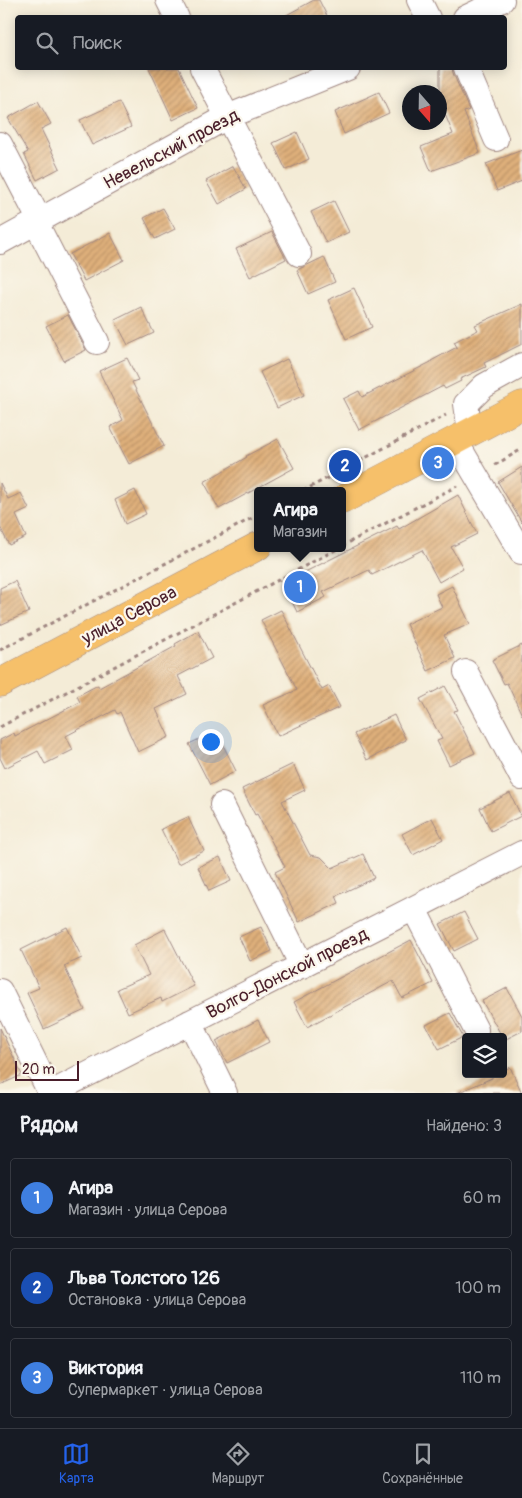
<!DOCTYPE html>
<html lang="ru">
<head>
<meta charset="utf-8">
<style>
  :root { --surface:#171b24; --page:#20242c; --text:#f1f3f6; --muted:#9ea1a6; --line:#363941; --accent:#2563eb }
  body { margin:0; font-family:Pangolin,sans-serif; background:var(--page); color:var(--text) }
  .controls { position:absolute; right:15px; bottom:15px; display:grid; overflow:hidden; border-radius:5px; box-shadow:0 2px 12px #0003 }
  .controls button { width:45px; height:45px; display:grid; place-items:center; padding:0; border:0; border-bottom:1px solid var(--line); background:var(--surface); color:var(--text); font:25px sans-serif }
  .compass { position:absolute; left:402px; top:85px; width:45px; height:45px; border-radius:50%; background:var(--surface); box-shadow:0 2px 12px #0003; rotate:160deg }
  .scale { position:absolute; left:15px; bottom:12px; width:64px; box-sizing:border-box; padding-left:5px; border:2px solid #4a1f2b; border-top:0; font-size:14px; line-height:18px; white-space:nowrap; color:#4a1f2b; -webkit-text-stroke:4px #fbf7ec; paint-order:stroke }
  .you { position:absolute; left:210px; top:741px; width:18px; height:18px; margin:-12px; border:4px solid #fff; border-radius:50%; background:#1a73e8; box-shadow:0 0 0 8px #1a73e833 }
  .badge { display:grid; place-items:center; width:32px; height:32px; border-radius:50%; background:var(--accent); color:#fff; font-size:16px; font-weight:700 }
  .pin { position:absolute; translate:-50% -50%; border:2px solid #fff; box-shadow:0 1px 5px #0006 }
  .popup { position:absolute; left:254px; top:487px; width:92px; height:65px; box-sizing:border-box; display:grid; place-content:center; border-radius:5px; background:var(--surface); filter:drop-shadow(0 1px 4px #0005); font-size:16px; white-space:nowrap; color:var(--muted) }
  .popup b { font-size:19px; color:var(--text) }
  .popup::after { content:''; position:absolute; left:50%; top:100%; margin-left:-10px; border:10px solid transparent; border-top-color:var(--surface) }
  .list { margin:0; padding:0; list-style:none }
  h2 { display:flex; justify-content:space-between; align-items:center; height:65px; margin:0; padding:0 20px; font-size:21px }
  h2 small { font-size:16px; font-weight:400; color:var(--muted) }
  .list li { display:grid; grid-template-columns:32px 1fr auto; gap:15px; align-items:center; box-sizing:border-box; height:80px; margin:0 10px 10px; padding:0 10px; border:1px solid var(--line); border-radius:5px }
  .list b { display:block; font-size:19px; white-space:nowrap }
  .list p { margin:0; font-size:16px; white-space:nowrap; color:var(--muted) }
  .list em { font-size:16px; font-style:normal; color:var(--muted) }
  .icon { flex:none; width:28px; height:28px; fill:none; stroke:currentColor; stroke-width:2; stroke-linecap:round; stroke-linejoin:round }
  .map { position:relative; flex:none; width:522px; height:1093px; overflow:hidden }
  .search { position:absolute; background:var(--surface); box-shadow:0 2px 12px #0003; left:15px; right:15px; top:15px; height:55px; display:flex; align-items:center; gap:12px; box-sizing:border-box; padding:0 18px; border-radius:5px; color:var(--muted); font-size:19px }
  .sheet { height:335px; background:var(--surface) }
  nav { display:flex; justify-content:space-around; align-items:center; box-sizing:border-box; height:70px; border-top:1px solid var(--line); background:var(--surface); font-size:14px; color:var(--muted) }
  nav a { display:grid; justify-items:center; gap:2px }
  nav .on { color:var(--accent) }
  .map>svg:first-child { display:block }
</style>
</head>
<body>
<div class="map">
<svg width="522" height="1093" viewBox="0 0 522 1093">
  <defs>
    <pattern id="building-hatch" width="6" height="6" patternUnits="userSpaceOnUse" patternTransform="scale(1.25)"><rect width="6" height="6" fill="#dfb07b"/><path d="M-1 1l2-2M0 6l6-6M5 7l2-2" fill="none" stroke="#b78f65"/></pattern>
  </defs>
  <rect width="100%" height="100%" fill="#fbf7ec"/>
  <filter id="ink" filterUnits="userSpaceOnUse"><feTurbulence type="fractalNoise" baseFrequency=".02" numOctaves="2"/><feDisplacementMap in="SourceGraphic" scale="10" xChannelSelector="R" yChannelSelector="G"/><feConvolveMatrix kernelMatrix="1 2 1 2 8 2 1 2 1" color-interpolation-filters="sRGB"/></filter>
  <filter id="wash" filterUnits="userSpaceOnUse"><feTurbulence type="fractalNoise" baseFrequency=".0096" numOctaves="4" result="noise"/><feDisplacementMap in="SourceGraphic" scale="20" xChannelSelector="R" yChannelSelector="G"/><feGaussianBlur stdDeviation="1.12" result="paint"/><feColorMatrix in="noise" values="0 0 0 0 0 0 0 0 0 0 0 0 0 0 0 0 0 1.4 0 .05"/><feComposite in="paint" operator="in"/></filter>
  <g filter="url(#wash)">
    <rect width="100%" height="100%" fill="#f4ecd7"/>
    <g id="blocks">
      <path fill="url(#building-hatch)" d="M314,0H319L328,18H281Z
        M149,68H179L198,108L173,120Z
        M440,68H452L453,73L469,110L464,112L480,153L431,171L421,147L453,134L440,102Z
        M379,92L389,113L344,134L335,112Z
        M38,101L51,124L41,129L60,168L37,180L24,154L28,152L8,118Z
        M119,102L131,127L92,145L80,120Z
        M297,132L309,159L286,170L273,143Z
        M522,150V181L497,191L486,164Z
        M233,166L246,189L219,204L206,181Z
        M334,201L349,232L326,243L311,212Z
        M163,208L175,229L155,239L144,218Z
        M272,232L286,259L250,277L236,249Z
        M110,233L124,260L84,281L70,254Z
        M324,257L335,282L308,294L297,270Z
        M354,288L372,327L346,339L328,300Z
        M522,304V344L484,363L486,367L460,379L461,381L445,389L443,386L359,430L343,399L359,391L362,397L431,362V361L457,347L454,342L478,330L475,325Z
        M141,307L154,333L128,345L115,320Z
        M68,315L86,350L64,361L46,326Z
        M127,358L138,380L132,382L164,446L129,464L110,427L123,420L99,371Z
        M287,359L304,395L277,408L260,372Z
        M278,439L294,468L219,509L204,482L247,457L246,456Z
        M522,467V523L498,482Z
        M0,483L8,499L21,493L29,509L16,515L26,537L9,545L0,527Z
        M135,490L146,514L125,524L115,500Z
        M458,495L477,534L451,547L463,568L439,582L422,550L372,575L369,570L323,592L326,597L297,612L283,583L397,526L399,529Z
        M15,581L29,612L0,625V588Z
        M452,586L470,624L444,635L455,658L428,671L406,624L442,607L436,594Z
        M281,610L322,690L329,686L340,707L278,736L263,705L297,690L261,620Z
        M198,631L212,658L178,676L187,694L156,709L169,737L138,752L120,712L117,714L115,710L66,736L73,750L45,764L38,751L5,768L0,758V740L14,733L15,736L80,702L77,696L98,685L99,688L176,646L175,644Z
        M522,645V715L507,683L504,684L492,660Z
        M445,686L458,710L454,711L475,753L449,765L437,741L442,739L420,699Z
        M394,715L406,740L367,760L354,734Z
        M216,731L236,771L210,785L189,744Z
        M293,764L305,790L282,801L310,855L321,857L332,868L363,854L374,878L336,896L339,903L299,922L275,872L285,867L257,814L255,815L242,789Z
        M510,793L521,816L491,831L480,808Z
        M188,817L204,851L178,864L161,829Z
        M432,818L443,839L413,855L402,834Z
        M220,857L231,881L209,891L198,867Z
        M464,912L478,939L454,951L440,924Z
        M67,927L82,958L64,966L85,1010L44,1029L27,993L39,988L21,950Z
        M261,927L272,951L250,961L239,937Z
        M165,929L194,986L162,1002L161,998L128,1013L117,989L149,975L134,945Z
        M411,940L433,983L402,998L393,981L307,1027L294,1002Z
        M507,988L522,1016V1031L504,1040L482,1001Z
        M450,1013L463,1037L439,1049L426,1025Z
        M258,1020L269,1042L227,1063L216,1041Z
        M0,1028L22,1075L0,1085Z
        M510,1067L522,1093H457L492,1078V1076L495,1074H503V1071Z"/>
    </g>
  </g>
  <g filter="url(#ink)">
    <use href="#blocks" fill-opacity="0" stroke="#9f8681" stroke-width="1"/>
    <g fill="none" stroke-linecap="round" stroke-linejoin="round">
      <defs>
        <path id="minor" d="M168,0L177,18
          M419,0L428,18
          M465,18L502,0
          M202,68L299,254
          M466,68L496,139
          M0,144L40,221
          M36,223L97,342
          M0,242L227,117L348,68
          M470,432L466,404L484,386L522,365
          M455,440L521,552L522,551
          M466,672L522,778
          M222,805L302,966
          M414,909L476,1030
          M0,991L50,1093
          M190,1022L225,1093
          M51,1093L522,853"/>
        <path id="major" d="M342,500L522,405
          M0,683L258,546"/>
      </defs>
      <use href="#minor" stroke="#9f8681" stroke-width="26"/>
      <use href="#major" stroke="#9f8681" stroke-width="29"/>
      <path stroke="#9f8681" stroke-width="3" stroke-dasharray="4 4" stroke-linecap="butt" d="M495,465L522,449
        M303,491L446,415
        M342,546L457,486
        M0,650L258,515
        M0,727L339,548"/>
      <use href="#minor" stroke="#fff" stroke-width="24"/>
      <use href="#major" stroke="#f6c06b" stroke-width="28"/>
    </g>
  </g>
  <g text-anchor="middle" stroke-width="4.5" stroke-linejoin="round" paint-order="stroke">
    <g font-size="18" fill="#4a1f2b" stroke="#fbf7ec">
      <text transform="translate(171 149) rotate(-28)" y="6">Невельский проезд</text>
      <text transform="translate(129 615) rotate(-28)" y="6">улица Серова</text>
      <text transform="translate(287 973) rotate(-27)" y="6">Волго-Донской проезд</text>
    </g>
  </g>
</svg>
<div class="controls">
<button><svg class="icon" aria-label="layers" viewBox="0 0 24 24"><path d="M12 4l9 5-9 5-9-5zM3 14l9 5 9-5"/></svg></button>
</div>
<svg class="compass" viewBox="-18 -18 36 36"><path d="M0-13l5 13h-10z" fill="#e53935"/><path d="M0 13l5-13h-10z" fill="#9ea1a6"/></svg>
<div class="scale">20 m</div>
<div class="you"></div>
<div class="pin badge" style="left:300px;top:587px;background:#3f7fe0">1</div>
<div class="popup"><b>Агира</b>Магазин</div>
<div class="pin badge" style="left:345px;top:466px;background:#1a4fb4">2</div>
<div class="pin badge" style="left:438px;top:463px;background:#3f7fe0">3</div>
<div class="search"><svg class="icon" aria-label="search" viewBox="0 0 24 24"><circle cx="10" cy="10" r="6"/><path d="M15 15l6 6"/></svg>Поиск</div>
</div>
<section class="sheet">
<h2>Рядом<small>Найдено: 3</small></h2>
<ul class="list">
<li><span class="badge" style="background:#3f7fe0">1</span><div><b>Агира</b><p>Магазин · улица Серова</p></div><em>60 m</em></li>
<li><span class="badge" style="background:#1a4fb4">2</span><div><b>Льва Толстого 126</b><p>Остановка · улица Серова</p></div><em>100 m</em></li>
<li><span class="badge" style="background:#3f7fe0">3</span><div><b>Виктория</b><p>Супермаркет · улица Серова</p></div><em>110 m</em></li>
</ul>
</section>
<nav>
<a class="on"><svg class="icon" aria-label="map" viewBox="0 0 24 24"><path d="M3 6l6-2 6 2 6-2v14l-6 2-6-2-6 2zM9 4v14M15 6v14"/></svg>Карта</a>
<a><svg class="icon" aria-label="directions" viewBox="0 0 24 24"><path d="M12 3l9 9-9 9-9-9zM9 14v-3h6M13 9l2 2-2 2"/></svg>Маршрут</a>
<a><svg class="icon" aria-label="saved" viewBox="0 0 24 24"><path d="M7 4h10v16l-5-4-5 4z"/></svg>Сохранённые</a>
</nav>
</body>
</html>
